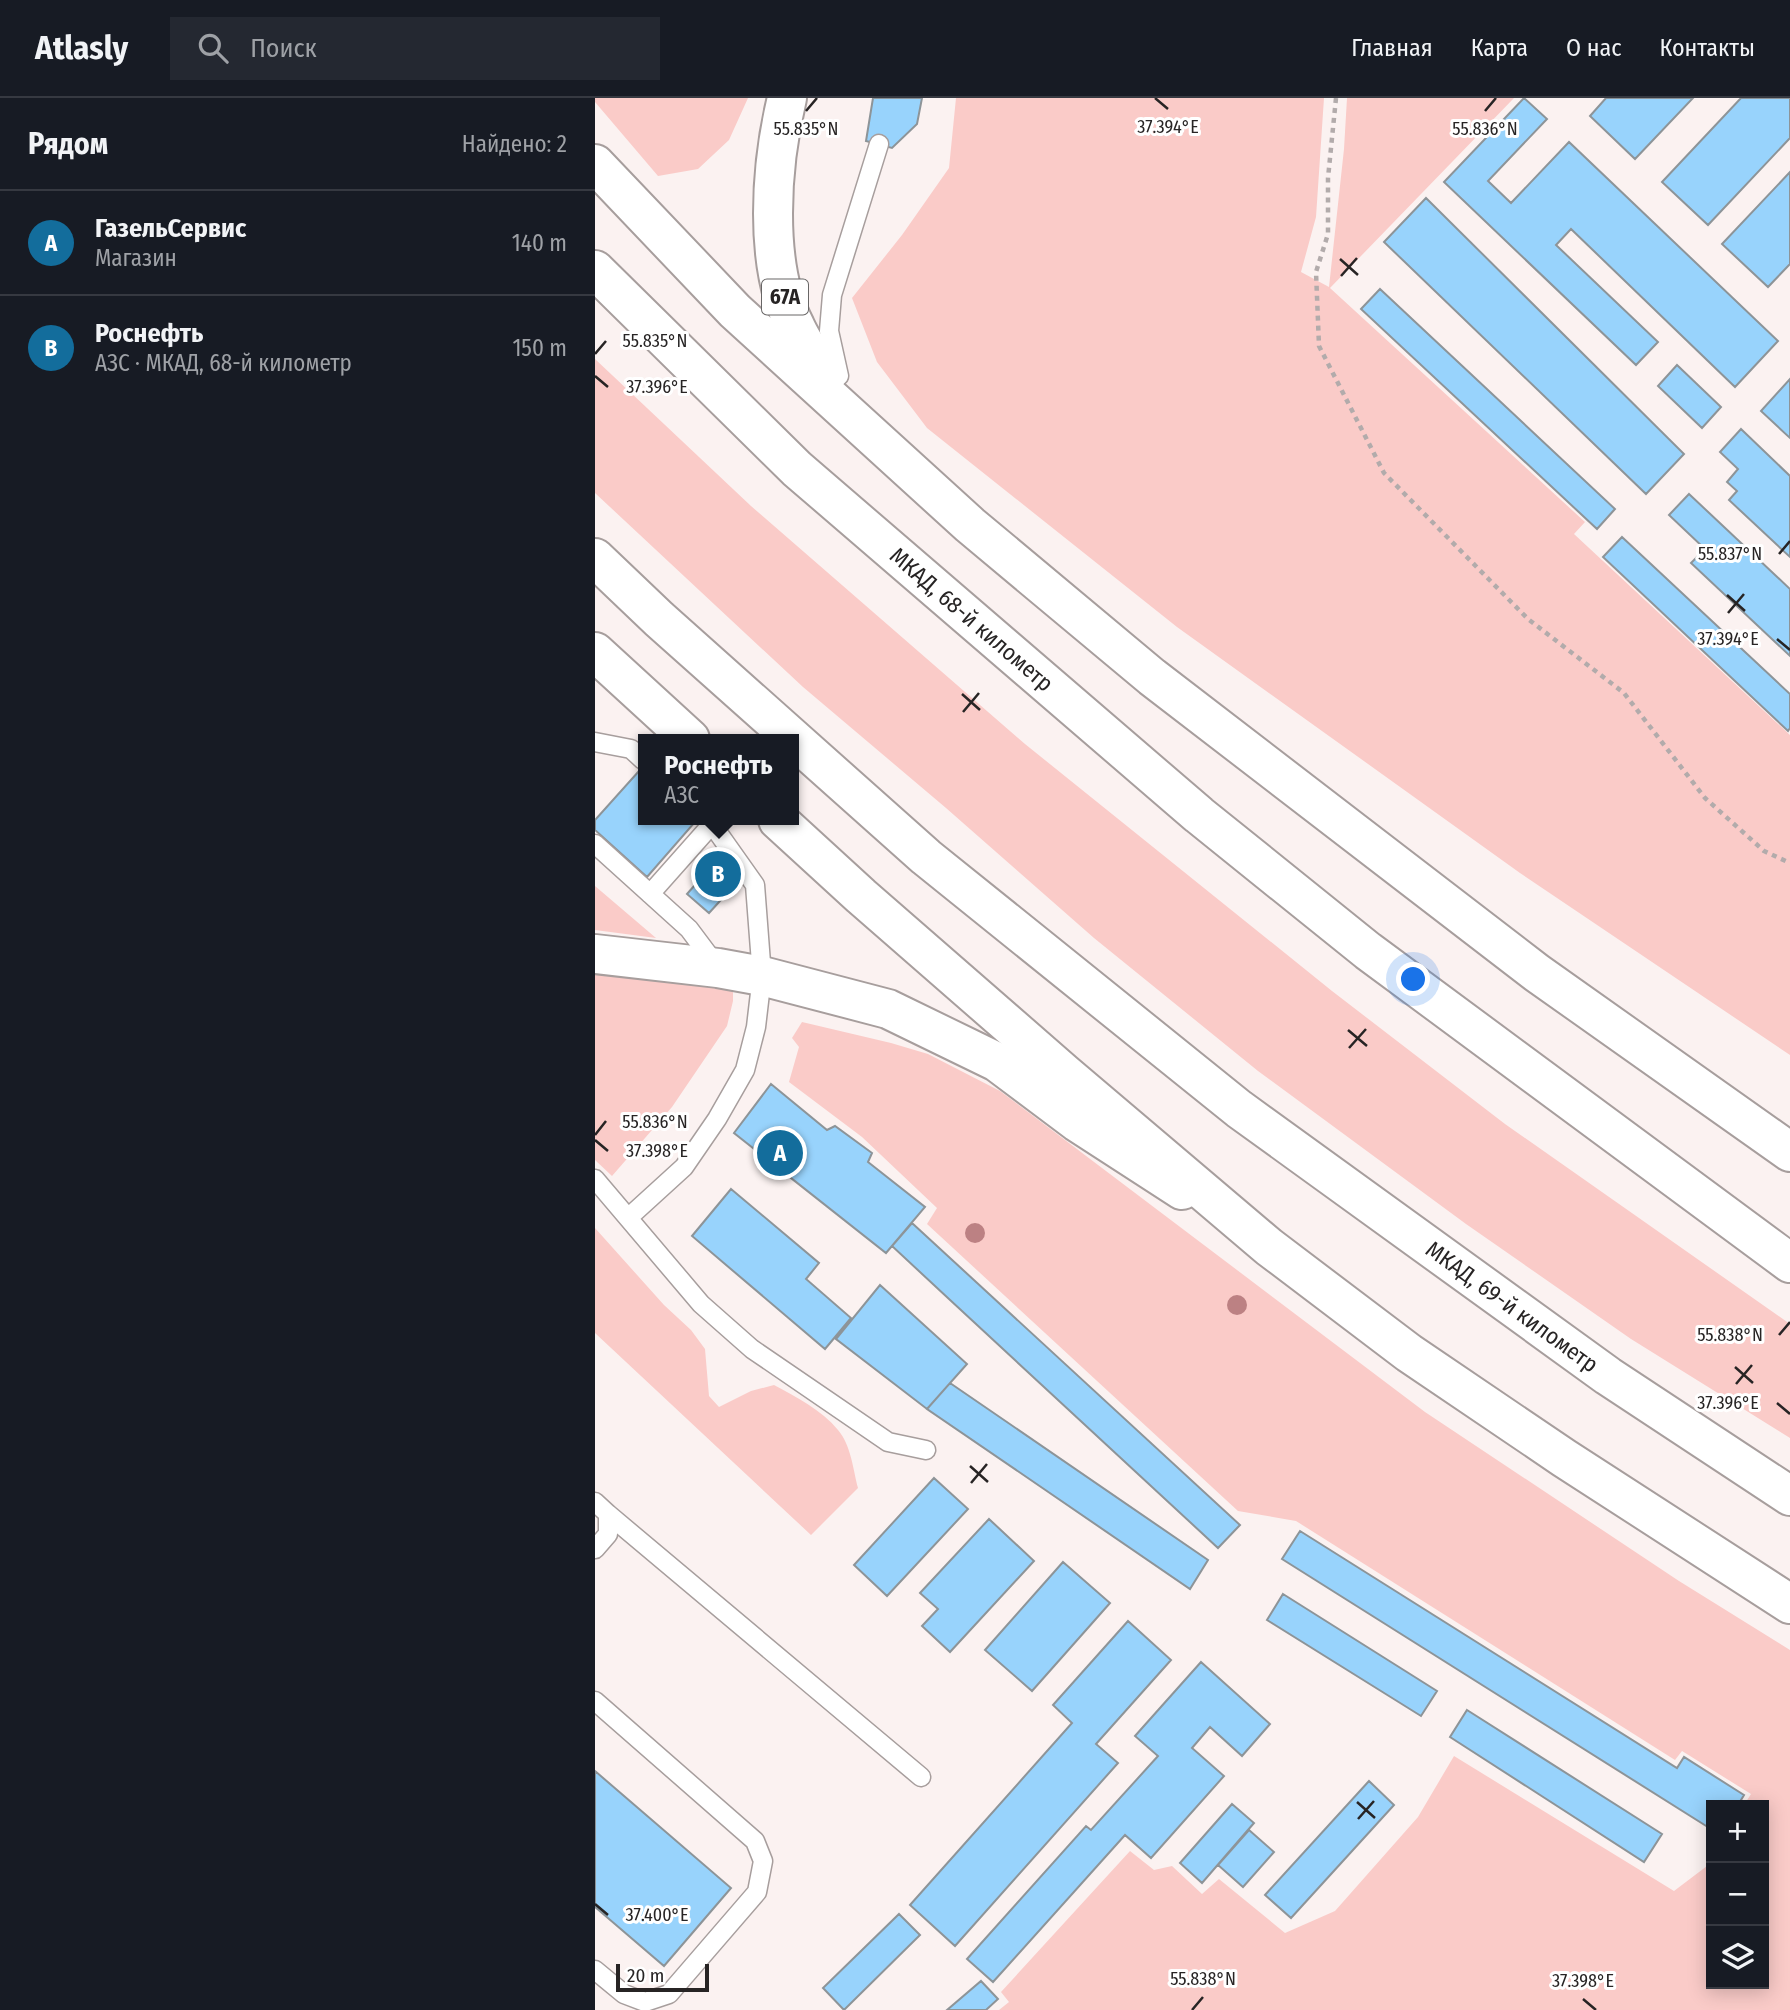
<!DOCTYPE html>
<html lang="ru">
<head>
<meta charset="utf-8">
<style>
  :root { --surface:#171b24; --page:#242831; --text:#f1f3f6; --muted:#9ea1a6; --line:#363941; --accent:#136d9c }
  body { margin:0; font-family:"Fira Sans Condensed",sans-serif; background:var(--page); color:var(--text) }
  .controls { position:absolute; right:21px; bottom:21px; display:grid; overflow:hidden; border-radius:0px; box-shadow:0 4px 18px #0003 }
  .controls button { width:63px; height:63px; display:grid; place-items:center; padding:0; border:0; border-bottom:2px solid var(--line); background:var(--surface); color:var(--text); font:35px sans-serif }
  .scale { position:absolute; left:21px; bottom:18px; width:93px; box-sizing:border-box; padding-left:7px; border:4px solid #272424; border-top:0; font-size:19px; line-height:24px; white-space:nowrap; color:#272424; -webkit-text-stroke:5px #fff; paint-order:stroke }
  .you { position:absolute; left:819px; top:882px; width:24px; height:24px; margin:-18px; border:5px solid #fff; border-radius:50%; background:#1a73e8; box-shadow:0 0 0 10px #1a73e833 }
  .badge { display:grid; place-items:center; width:46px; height:46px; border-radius:50%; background:var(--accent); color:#fff; font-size:23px; font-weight:700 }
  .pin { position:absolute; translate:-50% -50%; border:4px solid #fff; box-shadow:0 2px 7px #0006 }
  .popup { position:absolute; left:43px; top:636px; width:161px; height:91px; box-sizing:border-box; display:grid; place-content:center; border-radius:0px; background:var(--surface); filter:drop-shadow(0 2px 5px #0005); font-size:23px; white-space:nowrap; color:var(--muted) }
  .popup b { font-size:26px; color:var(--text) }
  .popup::after { content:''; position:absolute; left:50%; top:100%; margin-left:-14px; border:14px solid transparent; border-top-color:var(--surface) }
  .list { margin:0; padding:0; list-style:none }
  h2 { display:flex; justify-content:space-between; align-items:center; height:91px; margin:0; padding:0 28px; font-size:30px }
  h2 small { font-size:23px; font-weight:400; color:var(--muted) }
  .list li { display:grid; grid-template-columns:46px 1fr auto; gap:21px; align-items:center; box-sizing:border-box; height:105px; padding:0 28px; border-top:2px solid var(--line) }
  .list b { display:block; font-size:26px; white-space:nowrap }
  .list p { margin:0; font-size:23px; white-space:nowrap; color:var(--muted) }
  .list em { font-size:23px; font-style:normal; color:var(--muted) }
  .icon { flex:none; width:38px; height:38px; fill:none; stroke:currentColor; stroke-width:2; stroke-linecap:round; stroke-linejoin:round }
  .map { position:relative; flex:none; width:1195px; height:1912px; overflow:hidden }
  header { display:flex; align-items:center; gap:42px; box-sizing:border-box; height:98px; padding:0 35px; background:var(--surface); border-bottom:2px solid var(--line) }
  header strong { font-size:33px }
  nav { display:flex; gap:38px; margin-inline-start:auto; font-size:24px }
  .search { width:490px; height:63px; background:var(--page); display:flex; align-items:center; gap:18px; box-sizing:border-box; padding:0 24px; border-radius:0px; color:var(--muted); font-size:26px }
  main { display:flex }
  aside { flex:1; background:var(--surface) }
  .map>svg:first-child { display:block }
</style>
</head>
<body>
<header>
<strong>Atlasly</strong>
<div class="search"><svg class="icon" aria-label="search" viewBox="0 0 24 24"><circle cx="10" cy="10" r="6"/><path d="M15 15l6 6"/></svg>Поиск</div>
<nav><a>Главная</a><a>Карта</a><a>О нас</a><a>Контакты</a></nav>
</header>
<main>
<aside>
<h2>Рядом<small>Найдено: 2</small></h2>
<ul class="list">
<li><span class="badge">A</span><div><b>ГазельСервис</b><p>Магазин</p></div><em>140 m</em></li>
<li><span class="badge">B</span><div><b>Роснефть</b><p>АЗС · МКАД, 68-й километр</p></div><em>150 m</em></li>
</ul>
</aside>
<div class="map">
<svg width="1195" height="1912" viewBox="0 0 1195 1912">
  <rect width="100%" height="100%" fill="#fbf2f1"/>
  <path fill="#facbc8" d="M0,0H153L134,42L103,71L63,78L0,4Z
    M361,0H729L721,119L706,174L734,189L749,51L752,0H919L735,190L990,424L979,436L1195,637V957L925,775L582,529L332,330L282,264L257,200L307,137L354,70Z
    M0,261L156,408L430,646L737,893L910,1026L1195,1226V1340L1036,1241L871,1126L663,973L499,840L351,710L208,589L0,395Z
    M0,788L61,840L0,832Z
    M0,870L138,890V903L132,928L77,1009L17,1078L0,1062Z
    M207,924L296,945L333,956L405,993L830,1314L1084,1483L1195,1552V1912H404L414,1904L406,1894L535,1753L559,1772L577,1768L607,1796L624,1781L690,1835L740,1813L823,1719L859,1658L1079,1793L1112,1768L1116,1761V1886H1169V1707H1149L1156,1696L1087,1653L1080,1662L701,1423L643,1413L332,1126L342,1110L267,1039L194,984L204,949L197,940Z
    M0,1130L69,1207L96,1232L110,1251L114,1298L124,1309L156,1293L179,1287C201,1299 227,1312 243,1332C256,1347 258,1371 263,1390L216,1437L0,1235Z"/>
  <path fill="#98d3fc" stroke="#8d9498" stroke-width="2" d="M278,0H327L322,26L297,50L271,43Z
    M929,0L952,21L893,83L916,105L974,44L1183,243L1140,289L976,131L961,147L1063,244L1041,267L849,84Z
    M1011,0H1098L1040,61L995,18Z
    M1146,0H1195V40L1113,127L1067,84Z
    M1195,74V166L1173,189L1127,146Z
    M831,100L1089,356L1051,396L789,144Z
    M785,191L1020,411L1002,431L766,211Z
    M1082,267L1126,309L1107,330L1063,288Z
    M1195,281V340L1166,313Z
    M1146,331L1195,378V459L1134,402L1142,393L1132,384L1143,371L1125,354Z
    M1094,396L1195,491V558L1096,465L1110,451L1074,417Z
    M1027,439L1195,596V630L1193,633L1008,459Z
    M44,673L48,677V722H97L100,724L52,779L0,732V722Z
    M123,761L145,781L114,815L92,796Z
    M176,986L232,1032L240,1028L277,1055L273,1064L330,1109L291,1155L139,1035Z
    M136,1091L224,1165L211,1181L256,1220L230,1251L97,1138Z
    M317,1125L645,1427L623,1450L354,1201L297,1148Z
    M285,1187L372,1266L332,1311L241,1241Z
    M355,1285L613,1462L595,1491L332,1311Z
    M339,1380L373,1411L292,1498L259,1467Z
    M394,1421L439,1463L355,1554L327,1528L343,1511L325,1495Z
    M705,1433L1082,1670L1089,1659L1149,1697L1143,1707H1116V1731L687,1461Z
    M468,1464L515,1505L437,1593L390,1552Z
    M688,1496L842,1593L826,1618L672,1522Z
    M533,1523L576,1562L501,1646L523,1665L360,1848L315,1807L477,1625L458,1607Z
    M606,1564L675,1626L647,1658L615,1629L597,1650L629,1678L556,1760L530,1737L398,1884L372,1861L491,1728L496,1732L563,1658L540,1638Z
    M872,1612L1067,1736L1049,1764L855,1639Z
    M0,1673L136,1790L69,1868L0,1809Z
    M774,1683L799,1707L696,1820L670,1797Z
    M637,1706L659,1725L607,1785L585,1765Z
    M654,1732L679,1754L648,1789L623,1767Z
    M304,1816L325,1837L249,1912L228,1890Z
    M386,1883L403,1901L391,1912H352Z"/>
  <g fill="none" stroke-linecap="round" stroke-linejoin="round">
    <defs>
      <path id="service" d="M244,278L234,233L237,197L284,46
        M0,644L36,651L48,662
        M0,746L94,831L121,867
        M55,796L118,725
        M0,1081L106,1206L157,1251L293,1344L331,1352
        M33,1120L89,1069L122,1021L150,972L161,929L167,878L160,787L114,722
        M0,1404L13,1416V1436L0,1451
        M13,1416L326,1679
        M0,1603L160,1743L168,1763L162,1794L74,1896L50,1904L29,1896L0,1872"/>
      <path id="secondary" d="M0,856L123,870L167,878L293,911L402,964L482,1024L587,1092"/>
      <path id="primary" d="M192,0C176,66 168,166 200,228C208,246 220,262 231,279
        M0,66L140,213L375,427L557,579L942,875L1195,1054
        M0,554L95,641
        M183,722L266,798L469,975L674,1149L814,1255L969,1360L1195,1506"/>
      <g id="trunk">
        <path id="s1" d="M0,172L202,371L604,717L773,853L1195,1165"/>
        <path id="s2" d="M0,460L64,521L331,759L644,1011L1013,1278L1195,1398"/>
      </g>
    </defs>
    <use href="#service" stroke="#a79e9d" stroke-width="21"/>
    <use href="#secondary" stroke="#a79e9d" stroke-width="42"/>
    <use href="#primary" stroke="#a79e9d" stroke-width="42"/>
    <use href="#trunk" stroke="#a79e9d" stroke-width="42"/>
    <path stroke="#b2abab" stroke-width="4.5" stroke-dasharray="5 5" stroke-linecap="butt" d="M741,0L733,80V136L721,174L724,248L789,375L933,521L1029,595L1110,700L1169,753L1195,765"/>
    <use href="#service" stroke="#fff" stroke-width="18"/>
    <use href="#secondary" stroke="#fff" stroke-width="38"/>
    <use href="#primary" stroke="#fff" stroke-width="38"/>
    <use href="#trunk" stroke="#fff" stroke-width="38"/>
  </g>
  <g fill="#bc8183">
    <circle cx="380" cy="1135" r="10"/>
    <circle cx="642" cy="1207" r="10"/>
  </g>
  <path fill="none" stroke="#272424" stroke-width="2.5" d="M560,0L573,11M211,13L222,0M890,13L901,0M745,161L763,177M746,178L762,160M0,256L11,243M0,278L13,289M1184,456L1195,443M1132,497L1150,513M1133,515L1149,496M1182,541L1195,552M367,596L385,612M368,614L384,595M753,932L772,948M754,950L771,931M0,1037L11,1023M0,1042L13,1053M1184,1237L1195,1224M1140,1269L1158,1285M1141,1286L1157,1267M1182,1305L1195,1316M375,1368L393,1384M376,1385L392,1366M762,1704L780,1720M763,1721L779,1703M0,1806L13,1817M988,1901L1001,1912M597,1912L608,1899"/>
  <g text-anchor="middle" stroke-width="6" stroke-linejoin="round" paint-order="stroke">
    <rect fill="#fff" stroke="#686666" stroke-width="2" x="167" y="181.5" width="46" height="35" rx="5"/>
    <g font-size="21" font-weight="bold" fill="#272424">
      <text x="190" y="206">67A</text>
    </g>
    <g font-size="23" fill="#272424" stroke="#fff">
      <text dy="8" stroke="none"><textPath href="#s1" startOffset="514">МКАД, 68-й километр</textPath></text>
      <text dy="8" stroke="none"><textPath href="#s2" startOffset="1185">МКАД, 69-й километр</textPath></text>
    </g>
  </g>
  <g font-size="18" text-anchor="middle" fill="#272424" stroke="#fff" stroke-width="6" stroke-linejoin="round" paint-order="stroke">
    <text x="573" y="35">37.394°E</text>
    <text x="211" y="37">55.835°N</text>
    <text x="890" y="37">55.836°N</text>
    <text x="60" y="249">55.835°N</text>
    <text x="62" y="295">37.396°E</text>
    <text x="1135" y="462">55.837°N</text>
    <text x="1133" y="547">37.394°E</text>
    <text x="60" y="1030">55.836°N</text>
    <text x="62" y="1059">37.398°E</text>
    <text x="1135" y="1243">55.838°N</text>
    <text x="1133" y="1311">37.396°E</text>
    <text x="62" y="1823">37.400°E</text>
    <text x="608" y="1887">55.838°N</text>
    <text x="988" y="1889">37.398°E</text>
  </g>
</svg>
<div class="controls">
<button>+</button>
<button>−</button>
<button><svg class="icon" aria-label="layers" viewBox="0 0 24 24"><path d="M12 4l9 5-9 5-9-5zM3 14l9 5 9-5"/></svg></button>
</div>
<div class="scale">20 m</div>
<div class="you"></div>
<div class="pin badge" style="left:185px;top:1055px">A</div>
<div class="pin badge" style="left:123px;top:776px">B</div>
<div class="popup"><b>Роснефть</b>АЗС</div>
</div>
</main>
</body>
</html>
